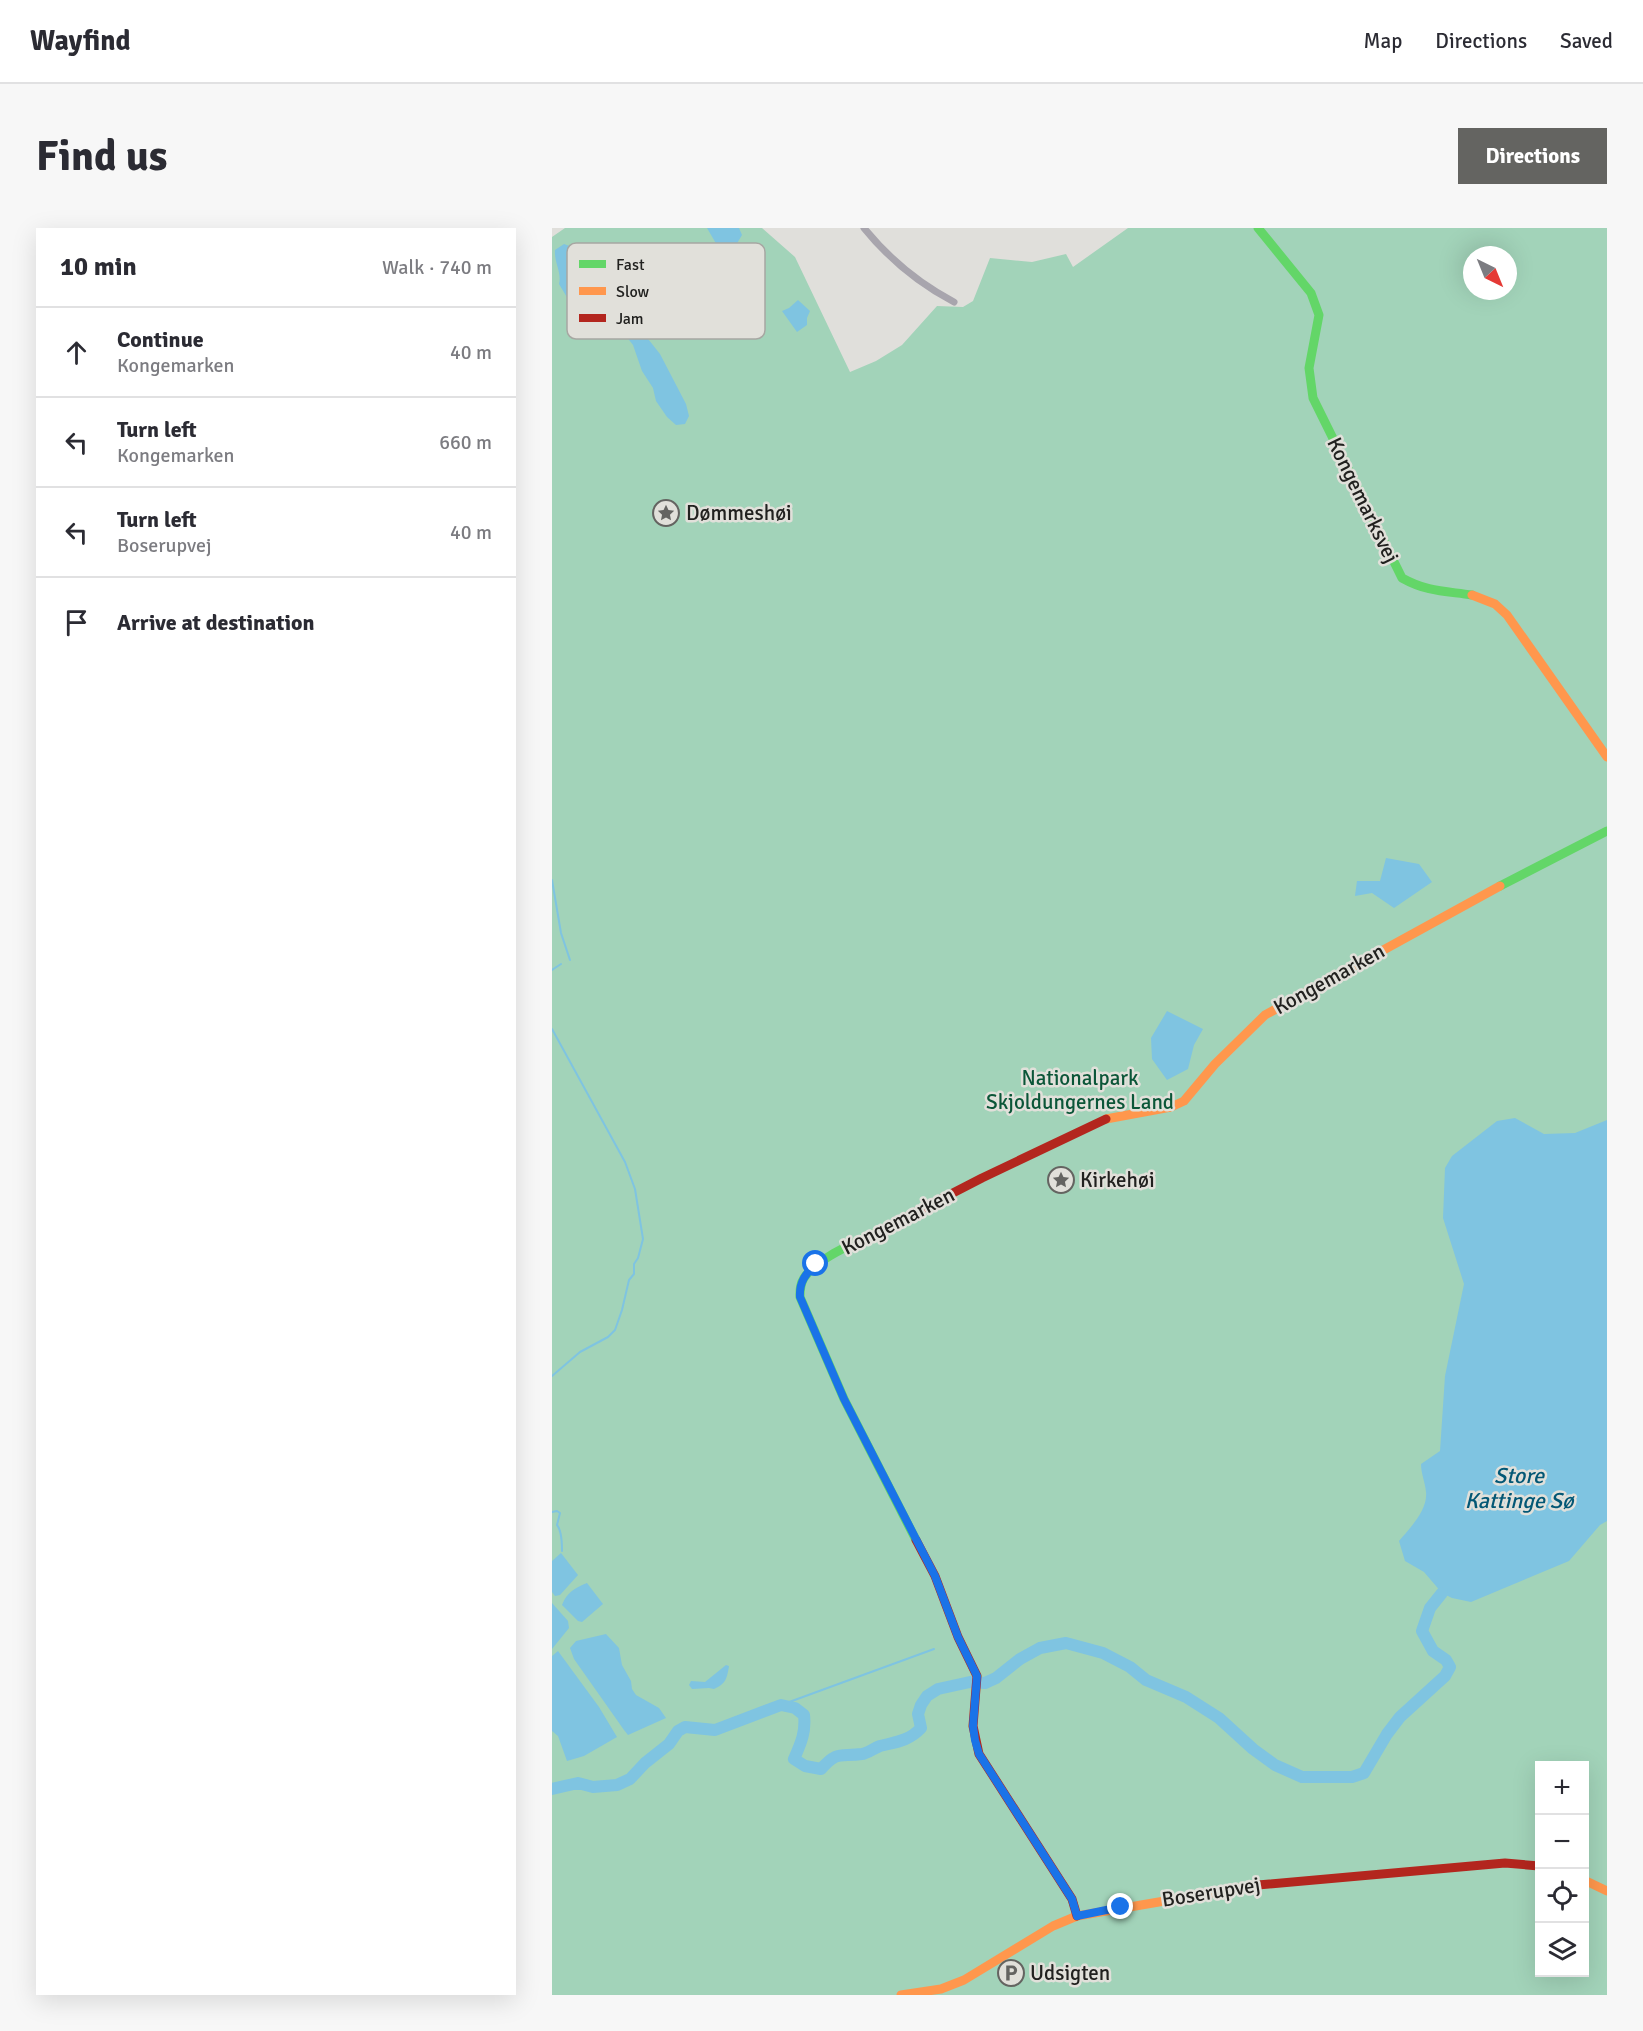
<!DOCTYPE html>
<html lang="en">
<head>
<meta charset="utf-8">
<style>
  :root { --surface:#fff; --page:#f7f7f7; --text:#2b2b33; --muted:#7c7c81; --line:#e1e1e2; --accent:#646461 }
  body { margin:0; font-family:Signika,sans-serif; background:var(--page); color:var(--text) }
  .controls { position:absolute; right:18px; bottom:18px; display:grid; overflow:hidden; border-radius:0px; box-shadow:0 6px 24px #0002 }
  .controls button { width:54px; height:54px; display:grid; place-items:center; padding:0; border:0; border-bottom:2px solid var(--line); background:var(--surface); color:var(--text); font:30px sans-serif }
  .compass { position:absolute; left:911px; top:18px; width:54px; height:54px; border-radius:50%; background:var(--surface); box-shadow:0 6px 24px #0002; rotate:137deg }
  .stop { position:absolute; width:18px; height:18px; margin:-14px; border:4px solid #1a73e8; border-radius:50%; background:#fff }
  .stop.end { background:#1a73e8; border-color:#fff; box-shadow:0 2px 6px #0008 }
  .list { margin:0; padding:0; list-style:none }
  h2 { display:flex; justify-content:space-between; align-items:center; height:78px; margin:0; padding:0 24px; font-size:26px }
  h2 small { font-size:20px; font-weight:400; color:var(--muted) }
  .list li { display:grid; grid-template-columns:39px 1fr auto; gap:18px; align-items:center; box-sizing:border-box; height:90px; padding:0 24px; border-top:2px solid var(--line) }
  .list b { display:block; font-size:22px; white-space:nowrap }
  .list p { margin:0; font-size:20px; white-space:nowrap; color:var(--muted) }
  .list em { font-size:20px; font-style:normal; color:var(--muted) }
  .icon { flex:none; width:33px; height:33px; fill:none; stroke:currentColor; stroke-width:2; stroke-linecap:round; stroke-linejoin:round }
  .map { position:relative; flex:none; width:1055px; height:1767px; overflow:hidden; border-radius:0px }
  header { display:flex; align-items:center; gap:36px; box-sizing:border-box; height:84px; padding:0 30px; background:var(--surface); border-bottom:2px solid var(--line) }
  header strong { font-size:28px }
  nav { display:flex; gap:33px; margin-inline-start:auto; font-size:21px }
  .intro { display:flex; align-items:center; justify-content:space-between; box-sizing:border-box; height:144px; padding:0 36px }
  h1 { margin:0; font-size:42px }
  .button { padding:15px 27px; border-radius:0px; background:var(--accent); color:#fff; font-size:21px; font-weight:700 }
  main { display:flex; gap:36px; padding:0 36px }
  aside { flex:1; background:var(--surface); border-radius:0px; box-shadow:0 6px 24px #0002 }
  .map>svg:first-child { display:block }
</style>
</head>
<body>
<header>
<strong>Wayfind</strong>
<nav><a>Map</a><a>Directions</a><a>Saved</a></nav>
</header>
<div class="intro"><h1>Find us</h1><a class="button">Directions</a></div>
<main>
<aside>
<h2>10 min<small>Walk · 740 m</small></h2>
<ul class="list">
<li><svg class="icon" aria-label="ahead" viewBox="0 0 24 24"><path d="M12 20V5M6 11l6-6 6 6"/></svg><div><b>Continue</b><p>Kongemarken</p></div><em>40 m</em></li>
<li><svg class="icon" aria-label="left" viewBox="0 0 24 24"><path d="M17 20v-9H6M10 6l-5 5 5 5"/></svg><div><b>Turn left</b><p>Kongemarken</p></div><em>660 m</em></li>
<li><svg class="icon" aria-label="left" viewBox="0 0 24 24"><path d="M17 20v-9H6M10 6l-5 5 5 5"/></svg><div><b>Turn left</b><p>Boserupvej</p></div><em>40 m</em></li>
<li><svg class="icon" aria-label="arrive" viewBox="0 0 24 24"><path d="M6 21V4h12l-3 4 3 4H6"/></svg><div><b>Arrive at destination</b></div></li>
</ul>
</aside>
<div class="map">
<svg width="1055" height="1767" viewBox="0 0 1055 1767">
  <rect width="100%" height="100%" fill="#e0dfdb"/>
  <path fill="#a2d3b9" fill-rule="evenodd" d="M13,0H210L243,29L298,144L324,133L350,117L385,78L411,79L421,73L438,30L480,34L514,26L521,39L576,0H1055V1767H0V9ZM920,27H956V63H920ZM987,1538H1032V1744H987Z"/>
  <path fill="#7fc4e1" d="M155,0H187L190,7L184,17L169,24Z
    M12,16L23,20L33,31L35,38L47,49L108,126L134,176L137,188L133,196L124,197L115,189L104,173L101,160L90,143L81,117L67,99L50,86L16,71L7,56C10,44 2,35 3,22Z
    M246,72L258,83L255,90V97L245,104L230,83L237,80Z
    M834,630L867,636L880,654L842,680L820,665L803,668L805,653H828Z
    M615,783L651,801L642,817L636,841L615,852L600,831L599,810Z
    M963,890L992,906L1023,905L1055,892V1293L1048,1297L1017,1333L919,1374L900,1370L890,1365L872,1344L853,1333L847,1313C858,1300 876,1282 874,1264C873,1253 869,1246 869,1236L888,1223L893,1148L912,1056L891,990L893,940L900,928L945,893Z
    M9,1325L26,1347L8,1367L3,1368L0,1364V1333Z
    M35,1355L51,1376L30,1394L26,1393L10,1377C15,1364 23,1360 35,1355Z
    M0,1375L16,1393L17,1400L0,1421Z
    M54,1406L67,1420L70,1437L79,1453L80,1461L84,1467L107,1480L114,1490L76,1507L72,1502L22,1431L18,1420L24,1413Z
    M6,1423L47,1479L65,1509L32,1528L15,1533L6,1508L0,1503V1428Z
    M174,1437L177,1438C175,1450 174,1456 162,1461L157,1460L140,1461L137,1457L139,1453L153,1454Z"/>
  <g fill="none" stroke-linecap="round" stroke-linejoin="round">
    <path stroke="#7fc4e1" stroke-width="2" d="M0,652L9,705L18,732
      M0,742L9,736
      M0,801L73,934L83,961L91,1011L86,1030L82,1036V1046L77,1052L70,1082L63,1102L56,1109L28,1124L0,1148
      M0,1284L5,1283L8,1285L5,1297C10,1303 10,1315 10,1323
      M229,1477L382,1421"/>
    <path stroke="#7fc4e1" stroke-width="12" d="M0,1561L26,1555L41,1559L65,1557L78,1551L93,1535L117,1516L126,1503L133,1499L163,1502L229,1477L243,1480L252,1487C254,1504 249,1515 242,1531L253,1538L269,1541C286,1522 288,1529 310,1526C316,1525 322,1520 328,1518C344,1514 357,1513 369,1500L366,1486L369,1477L375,1468L386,1461L418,1454L433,1455L444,1450L468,1431L488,1420L514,1415L551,1425L578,1439L594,1452L634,1469L667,1490L701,1521L723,1537L750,1549H800L812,1545L835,1506L848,1489L893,1448L898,1439L894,1432L881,1423L870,1403L878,1380L890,1365"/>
    <path stroke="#a8a5ad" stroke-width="7" d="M312,0C338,32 366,55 402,74"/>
    <path stroke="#63d668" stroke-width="9" d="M706,0L759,65L767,87L757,140L761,170L850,350C875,364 893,363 920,367
      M948,658L1055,603
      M333,1000C310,1012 265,1029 252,1050C248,1056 248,1062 248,1069L292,1171L364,1312"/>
    <path stroke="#ff974d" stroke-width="9" d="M920,367L943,376L955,387L1055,529
      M554,891L619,879L632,873L663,836L713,787L948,658
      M1032,1652L1055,1663
      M349,1767L389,1761L412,1752L501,1698L525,1688L706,1657"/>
    <path stroke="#b3261e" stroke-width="9" d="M333,1000L430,950L554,891
      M364,1312L383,1348L406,1409L425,1448L421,1498L427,1526L520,1671L525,1688
      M706,1657L953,1635L987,1638"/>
  </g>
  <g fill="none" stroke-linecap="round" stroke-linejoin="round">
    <path stroke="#1a73e8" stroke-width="8" d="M264,1036C254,1045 247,1054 248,1069L292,1171L383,1348L406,1409L425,1448L421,1498L423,1512L427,1526L520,1671L525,1688L569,1679"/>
  </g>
  <defs>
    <symbol id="sight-ring" viewBox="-11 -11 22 22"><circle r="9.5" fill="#e1e0da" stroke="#646461" stroke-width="1.5"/><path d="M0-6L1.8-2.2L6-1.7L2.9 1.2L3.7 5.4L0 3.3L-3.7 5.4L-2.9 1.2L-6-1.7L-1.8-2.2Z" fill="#646461"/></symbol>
    <symbol id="parking-ring" viewBox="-11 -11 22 22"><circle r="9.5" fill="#e1e0da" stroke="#646461" stroke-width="1.5"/><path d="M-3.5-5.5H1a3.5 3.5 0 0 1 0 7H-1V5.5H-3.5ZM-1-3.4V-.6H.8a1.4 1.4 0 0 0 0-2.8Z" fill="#646461"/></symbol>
  </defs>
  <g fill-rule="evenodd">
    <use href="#sight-ring" x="99" y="270" width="30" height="30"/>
    <use href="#sight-ring" x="494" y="937" width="30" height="30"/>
    <use href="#parking-ring" x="444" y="1730" width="30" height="30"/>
  </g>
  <g text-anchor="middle" stroke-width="5" stroke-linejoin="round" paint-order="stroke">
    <g font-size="21" fill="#21211f" stroke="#e1e0da">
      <text transform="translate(811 272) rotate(64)" y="7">Kongemarksvej</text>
      <text transform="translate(777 751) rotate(-29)" y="7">Kongemarken</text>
      <text transform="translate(346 993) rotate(-27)" y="7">Kongemarken</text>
      <text transform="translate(659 1664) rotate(-9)" y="7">Boserupvej</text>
    </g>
    <g font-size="21" fill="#21211f" stroke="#e1e0da" text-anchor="start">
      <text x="134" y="292">Dømmeshøi</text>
      <text x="528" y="959">Kirkehøi</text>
      <text x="478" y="1752">Udsigten</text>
    </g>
    <g font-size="21" fill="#0b5638" stroke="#e1e0da">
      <text x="528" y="857">Nationalpark<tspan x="528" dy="24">Skjoldungernes Land</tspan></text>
    </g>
    <g font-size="22" font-style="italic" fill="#035775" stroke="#e1e0da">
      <text x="967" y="1255">Store<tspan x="967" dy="25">Kattinge Sø</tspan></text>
    </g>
  </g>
  <rect x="15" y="15" width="198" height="96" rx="9" fill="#e1e0da" stroke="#a7a7a2" stroke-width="1.5"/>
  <rect x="27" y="32" width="27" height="8" fill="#63d668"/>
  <rect x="27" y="59" width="27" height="8" fill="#ff974d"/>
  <rect x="27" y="86" width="27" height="8" fill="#b3261e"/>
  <g font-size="16" fill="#21211f">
    <text x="64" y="42">Fast</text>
    <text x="64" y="69">Slow</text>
    <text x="64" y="96">Jam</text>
  </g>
</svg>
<div class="controls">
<button>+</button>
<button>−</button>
<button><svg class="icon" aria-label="locate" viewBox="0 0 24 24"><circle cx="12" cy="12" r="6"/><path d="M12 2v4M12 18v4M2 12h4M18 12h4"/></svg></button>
<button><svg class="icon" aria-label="layers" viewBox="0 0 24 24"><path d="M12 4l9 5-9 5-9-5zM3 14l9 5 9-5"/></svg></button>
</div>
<svg class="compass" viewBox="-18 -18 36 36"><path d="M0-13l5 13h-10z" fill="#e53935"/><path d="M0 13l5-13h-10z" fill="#7c7c81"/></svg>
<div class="stop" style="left:264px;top:1036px"></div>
<div class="stop end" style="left:569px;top:1679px"></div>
</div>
</main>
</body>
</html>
